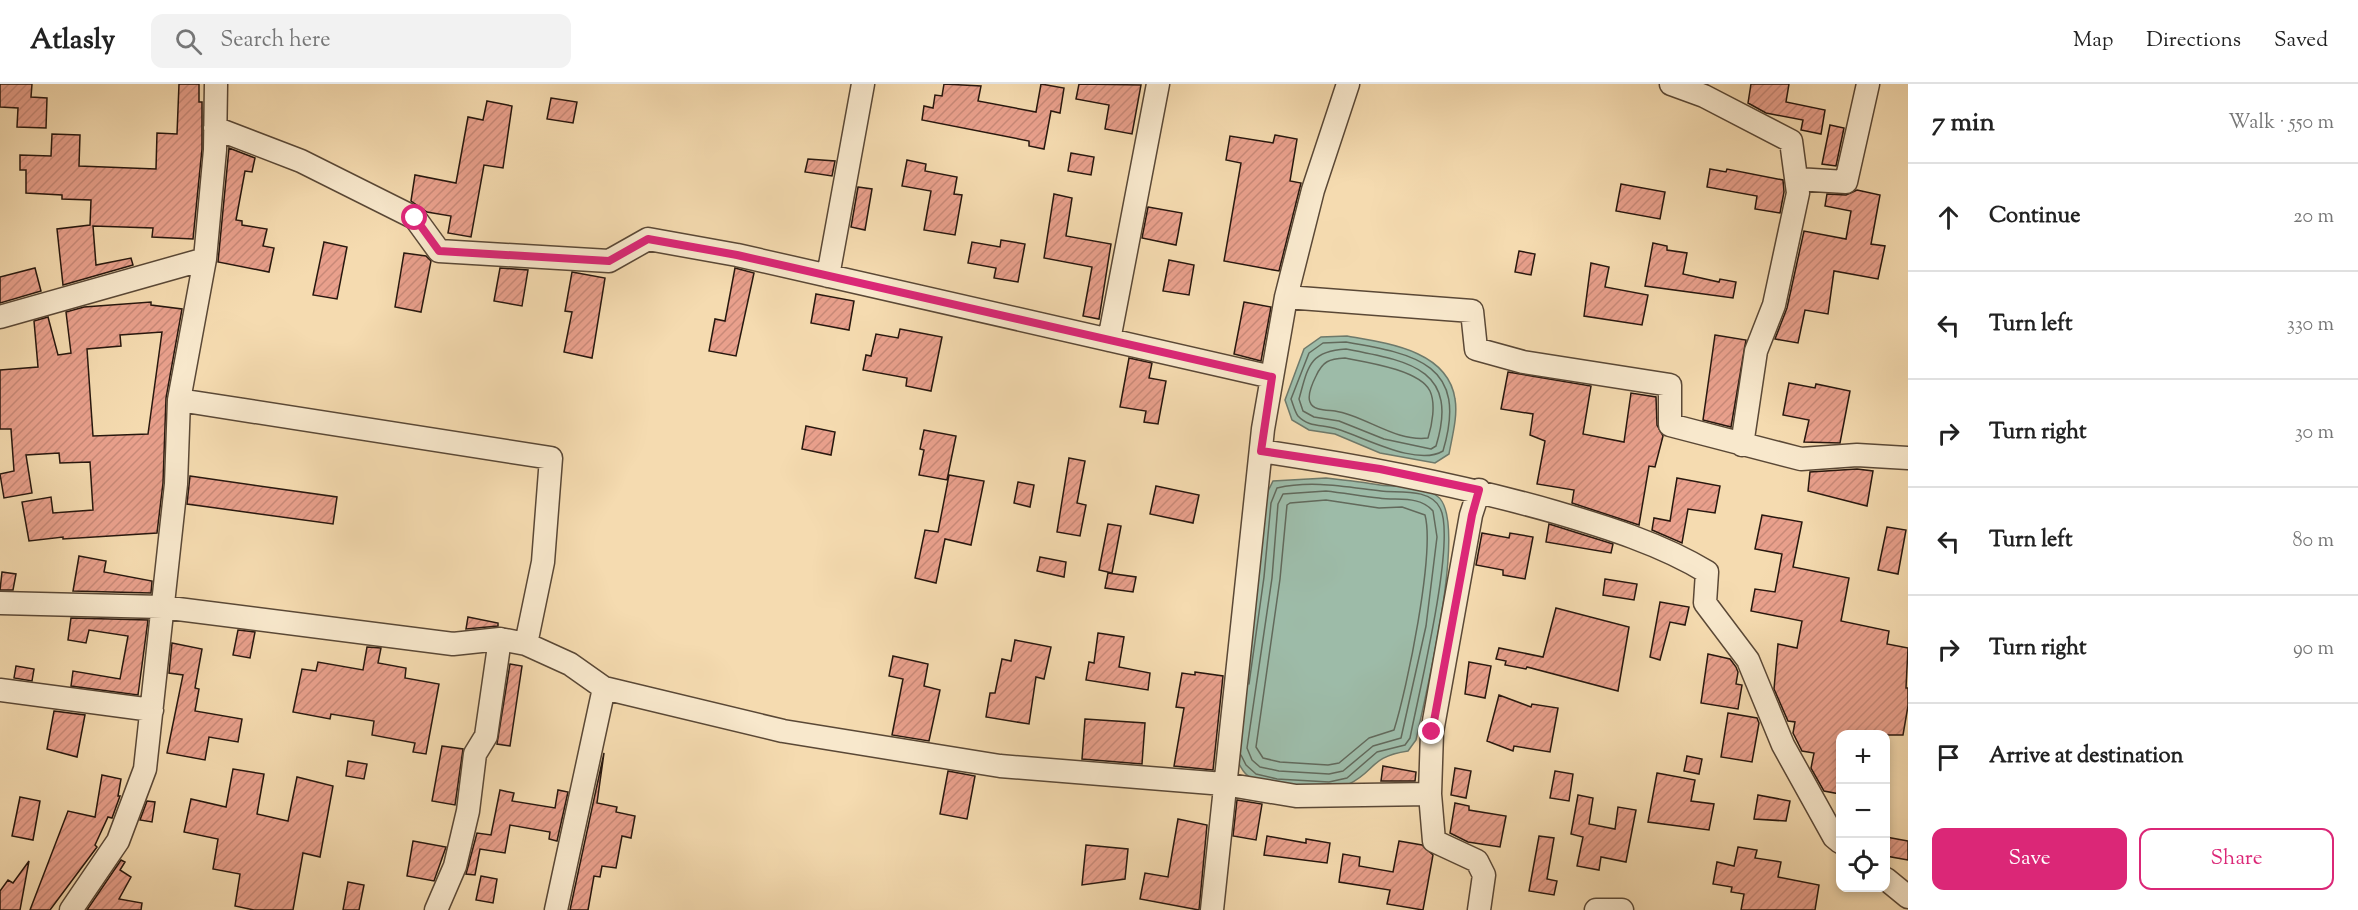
<!DOCTYPE html>
<html lang="en">
<head>
<meta charset="utf-8">
<style>
  :root { --surface:#fff; --page:#f2f2f2; --text:#222; --muted:#767676; --line:#e0e0e0; --accent:#db2777 }
  body { margin:0; font-family:"Sorts Mill Goudy",serif; background:var(--page); color:var(--text) }
  .controls { position:absolute; right:18px; bottom:18px; display:grid; overflow:hidden; border-radius:12px; box-shadow:0 3px 9px #0003 }
  .controls button { width:54px; height:54px; display:grid; place-items:center; padding:0; border:0; border-bottom:2px solid var(--line); background:var(--surface); color:var(--text); font:30px sans-serif }
  .stop { position:absolute; width:18px; height:18px; margin:-14px; border:4px solid #db2777; border-radius:50%; background:#fff }
  .stop.end { background:#db2777; border-color:#fff; box-shadow:0 2px 6px #0008 }
  .list { margin:0; padding:0; list-style:none }
  h2 { display:flex; justify-content:space-between; align-items:center; height:78px; margin:0; padding:0 24px; font-size:26px }
  h2 small { font-size:20px; font-weight:400; color:var(--muted) }
  .list li { display:grid; grid-template-columns:39px 1fr auto; gap:18px; align-items:center; box-sizing:border-box; height:108px; padding:0 24px; border-top:2px solid var(--line) }
  .list b { display:block; font-size:22px; white-space:nowrap }
  .list em { font-size:20px; font-style:normal; color:var(--muted) }
  .actions { display:flex; gap:12px; padding:18px 24px }
  .actions a { flex:1; padding:14px 0; border:2px solid var(--accent); border-radius:12px; text-align:center; font-size:21px; color:var(--accent) }
  .actions .main { background:var(--accent); color:#fff }
  .icon { flex:none; width:33px; height:33px; fill:none; stroke:currentColor; stroke-width:2; stroke-linecap:round; stroke-linejoin:round }
  .map { position:relative; flex:none; width:1908px; height:826px; overflow:hidden }
  header { display:flex; align-items:center; gap:36px; box-sizing:border-box; height:84px; padding:0 30px; background:var(--surface); border-bottom:2px solid var(--line) }
  header strong { font-size:28px }
  nav { display:flex; gap:33px; margin-inline-start:auto; font-size:21px }
  .search { width:420px; height:54px; background:var(--page); display:flex; align-items:center; gap:15px; box-sizing:border-box; padding:0 21px; border-radius:12px; color:var(--muted); font-size:22px }
  main { display:flex }
  aside { flex:1; background:var(--surface) }
  .map>svg:first-child { display:block }
</style>
</head>
<body>
<header>
<strong>Atlasly</strong>
<div class="search"><svg class="icon" aria-label="search" viewBox="0 0 24 24"><circle cx="10" cy="10" r="6"/><path d="M15 15l6 6"/></svg>Search here</div>
<nav><a>Map</a><a>Directions</a><a>Saved</a></nav>
</header>
<main>
<div class="map">
<svg width="1908" height="826" viewBox="0 0 1908 826">
  <defs>
    <pattern id="building-hatch" width="6" height="6" patternUnits="userSpaceOnUse" patternTransform="scale(1.5)"><rect width="6" height="6" fill="#e9a08c"/><path d="M-1 1l2-2M0 6l6-6M5 7l2-2" fill="none" stroke="#c88978"/></pattern>
  </defs>
  <rect width="100%" height="100%" fill="#f5dbb0"/>
  <filter id="stains"><feTurbulence type="fractalNoise" baseFrequency=".00333" numOctaves="4"/><feColorMatrix values="0 0 0 0 .2 0 0 0 0 .09 0 0 0 0 .02 0 0 0 .5 -.17"/></filter>
  <radialGradient id="worn" r=".72"><stop offset=".6" stop-color="#630" stop-opacity="0"/><stop offset="1" stop-color="#630" stop-opacity=".3"/></radialGradient>
  <path fill="#9dbba8" stroke="#6e796a" stroke-width="1.5" d="M1347,252C1386,259 1448,266 1455,315C1458,332 1452,353 1449,370L1435,379L1380,369L1335,350L1309,346L1292,336L1285,316L1304,265L1321,253Z
    M1326,394C1344,396 1362,398 1380,401C1400,404 1419,399 1437,412C1470,434 1424,617 1416,656L1408,667C1369,673 1376,687 1349,700C1334,707 1267,703 1253,695C1244,691 1240,682 1236,674L1267,409L1273,397Z"/>
  <g fill="none" stroke-linecap="round" stroke-linejoin="round">
    <path stroke="#62695b" stroke-width="1.5" d="M1346,258C1416,270 1469,280 1443,367C1417,383 1364,353 1337,345C1324,340 1309,344 1298,332C1295,328 1293,320 1291,315L1309,269L1323,259Z
      M1346,265C1408,277 1460,284 1436,362L1431,365L1384,355L1339,337L1314,333L1303,327L1299,315C1308,283 1309,267 1346,265Z
      M1345,274C1366,278 1420,286 1430,307C1436,320 1432,341 1428,354C1395,358 1366,332 1335,327C1327,326 1313,327 1310,318C1307,311 1313,298 1316,292C1323,277 1329,275 1345,274Z
      M1326,407C1344,409 1361,412 1379,414C1397,417 1419,411 1433,427L1437,453L1426,542L1401,654L1373,662L1343,687L1329,690L1279,687L1260,683L1252,676L1247,664L1272,494L1278,420L1283,410Z
      M1326,416L1379,424L1402,423L1425,431C1435,469 1407,605 1394,646L1369,654L1339,679L1328,681L1280,678L1263,674L1256,663L1280,495L1287,421L1290,419Z
      M1241,671L1246,681L1256,690L1277,695L1329,698L1347,694L1377,668L1405,661L1410,654C1418,612 1457,455 1440,424C1430,404 1399,409 1381,407C1346,403 1312,396 1277,404L1271,419L1264,493L1249,600"/>
  </g>
  <path fill="url(#building-hatch)" stroke="#27170e" stroke-width="1.5" fill-rule="evenodd" d="M0,0H32L31,13L47,14L46,44L17,43L18,24L0,23Z
    M179,0H199V18H202V65L193,155L152,153L153,144L93,142L96,181L131,174L133,181L63,201L57,145L90,141L91,116L62,115V111L26,109V86H20V71L51,72L52,50L80,51L79,82L156,85L157,49L177,50Z
    M944,0L981,2L978,17L1036,28L1041,0L1064,4L1060,29L1051,27L1044,65L1029,62V57L922,36L924,22L933,24L935,11L942,12Z
    M1079,0L1141,1L1132,50L1105,45L1109,21L1076,15Z
    M1751,0H1789L1786,18L1825,26L1821,50L1801,46L1803,36L1766,29L1748,19Z
    M551,14L577,18L573,39L547,35Z
    M487,17L512,22L503,84L484,81L471,153L448,149L451,132L427,128L411,117L415,91L456,99L468,33L483,36Z
    M1830,41L1844,44L1836,82L1822,80Z
    M1275,51L1297,55L1290,97L1301,99L1279,187L1224,177L1241,79L1226,76L1230,52L1273,59Z
    M229,64L255,74L252,88L245,87L236,136L242,137V141L267,145L263,162L274,164L269,188L218,178Z
    M1071,69L1094,73L1091,91L1068,87Z
    M808,75L835,77L832,92L805,88Z
    M907,76L926,80L925,87L957,93L954,110L962,111L955,151L924,146L931,107L902,102Z
    M1710,85L1726,88L1727,85L1783,96L1784,108L1780,129L1755,125L1757,112L1707,103Z
    M1621,100L1665,108L1660,135L1616,127Z
    M858,103L872,105L865,146L851,143Z
    M1857,106L1880,111L1871,160L1885,162L1878,195L1834,187L1828,230L1805,226L1798,259L1775,255L1787,224L1804,147L1846,155L1851,127L1825,122L1827,110L1846,111Z
    M1054,110L1072,114L1066,152L1111,160L1099,235L1083,232L1092,183L1044,174Z
    M1148,123L1182,129L1176,161L1142,154Z
    M1001,156L1025,160L1018,198L994,194L996,184L968,179L972,158L1000,163Z
    M324,158L347,163L337,215L313,211Z
    M1653,159L1667,162V166L1687,169L1683,190L1719,198L1720,195L1736,198L1733,214L1645,202Z
    M1519,167L1535,170L1531,191L1515,188Z
    M404,169L426,172L431,177L421,228L395,223Z
    M1169,176L1194,181L1189,211L1163,207Z
    M1591,179L1609,183L1605,203L1648,211L1642,241L1584,232Z
    M35,184L41,207L0,219V193Z
    M500,184L528,186L522,222L494,217Z
    M735,184L754,189L736,272L709,267L715,235L725,237Z
    M572,188L605,194L592,274L564,268L572,228L565,227Z
    M816,210L854,217L849,246L811,239Z
    M151,218V221L182,225L166,314L163,399L157,449L63,455V453L29,457L22,418L51,413L53,429L93,426L90,378L60,379L59,369L26,371L32,409L4,414L0,390L14,387L11,345H0V286L38,283L34,237L48,233L58,271L71,269L66,228L84,223ZM162,248L148,350L93,352L87,265L121,262L120,251Z
    M1244,218L1271,223L1261,277L1234,270Z
    M900,245L942,253L931,307L906,302L907,294L863,286L866,271L871,272L876,250L898,254Z
    M1715,251L1746,256L1731,343L1703,336Z
    M1129,274L1152,279L1149,294L1166,297L1158,340L1144,338L1146,327L1120,323Z
    M1508,288L1591,302L1583,350L1624,358L1631,309L1656,313L1657,341L1663,352L1655,383L1649,382L1639,441L1572,419L1574,406L1537,400L1545,357L1530,351L1533,330L1501,325Z
    M1789,299L1815,304L1816,300L1850,307L1840,359L1804,358L1809,336L1783,331Z
    M806,342L835,348L831,371L802,365Z
    M924,346L956,352L947,396L919,391L924,366L920,365Z
    M1069,374L1085,377L1077,419L1086,421L1080,452L1057,448Z
    M1857,385L1873,387L1867,422L1808,407L1810,388Z
    M949,391L984,397L971,461L945,455L936,499L915,494L925,446L938,448Z
    M190,392L337,413L333,440L187,420Z
    M1677,394L1720,402L1715,429L1688,425L1682,459L1652,446L1654,434L1670,437Z
    M1018,398L1034,401L1030,423L1014,419Z
    M1156,402L1199,411L1193,439L1150,430Z
    M1762,431L1802,438L1793,483L1849,494L1841,537L1889,547L1887,560L1908,564L1906,604H1908V622L1903,651H1840V710L1824,707L1811,684L1814,669L1802,667L1793,649L1795,638L1788,637L1774,605L1778,560L1797,564L1802,537L1751,527L1755,505L1775,508L1782,470L1755,465Z
    M1108,440L1121,442L1112,489L1099,486Z
    M1549,440L1613,460L1611,469L1546,458Z
    M1887,443L1906,446L1898,490L1878,486Z
    M1482,449L1509,454L1510,449L1533,453L1525,495L1503,491V486L1476,481Z
    M79,472L106,477L104,488L152,497L151,509L73,507Z
    M1040,473L1066,478L1064,493L1037,487Z
    M2,488L16,490L13,506H0Z
    M1108,489L1136,493L1133,508L1105,504Z
    M1605,495L1637,500L1634,516L1603,511Z
    M1660,518L1689,523L1685,541L1670,538L1660,576L1650,573Z
    M1556,524L1629,543L1618,607L1527,583L1526,585L1505,581L1506,577L1496,575L1499,564L1543,573Z
    M468,533L498,539V542L466,545Z
    M71,534L148,536L138,611L71,602L73,587L120,595L128,552L89,546L86,559L68,556Z
    M238,546L255,548L250,574L233,571Z
    M1098,549L1124,553L1119,583L1150,589L1148,606L1086,596L1089,578L1094,579Z
    M1015,556L1051,563L1044,595L1036,593L1029,640L986,633L990,609H995L1002,575L1011,577Z
    M172,559L202,565L195,604L199,605L195,627L242,635L238,658L209,653L205,676L167,669L183,591L169,589Z
    M367,563L381,564L378,579L406,584L405,594L439,600L426,670L413,668L415,659L372,651L374,637L331,630L330,635L293,628L302,585L316,587L318,578L363,586Z
    M1708,570L1730,575L1736,583L1738,588L1736,600L1742,601L1738,625L1701,619Z
    M893,572L928,580L924,602L940,606L929,657L892,651L903,595L889,592Z
    M1469,578L1491,582L1485,614L1465,610Z
    M510,580L522,582L510,662L497,660Z
    M16,582L34,585L32,597L14,594Z
    M1195,588L1223,592L1213,686L1174,682L1184,624L1176,623L1182,589L1195,591Z
    M1499,611L1531,623L1532,620L1558,624L1550,668L1514,662L1513,667L1487,657Z
    M54,627L85,631L77,673L47,665Z
    M1728,629L1757,634L1759,639L1752,678L1721,673Z
    M1085,635L1145,639L1142,680L1082,675Z
    M442,662L463,665L455,721L432,717Z
    M604,669L597,719L617,723L616,728L635,732L631,754L622,752L616,784L602,782L600,793L594,792L588,826H570Z
    M1687,672L1702,675L1699,690L1684,687Z
    M348,677L367,680L364,695L346,692Z
    M1383,682L1416,688L1415,697H1381Z
    M1455,684L1471,687L1466,714L1451,711Z
    M233,685L264,690L257,730L288,737L297,693L333,702L320,773L303,769L293,826H254L235,822L240,790L213,785L218,755L184,748L191,715L226,723Z
    M948,687L975,692L967,735L940,730Z
    M1555,687L1573,690L1569,717L1550,714Z
    M1657,689L1695,696L1691,717L1714,720L1709,746L1648,738Z
    M102,691L121,695L118,712H120L112,734L108,733L95,761L97,763L50,826H30L68,727L95,733Z
    M500,706L514,709L512,717L555,724L558,706L568,708L557,757L549,755L550,748L510,741L505,769L480,765L475,791L466,790L477,749L491,751Z
    M1578,711L1593,714L1589,740L1615,745L1618,723L1636,726L1626,778L1601,773L1599,786L1577,782L1583,753L1571,750Z
    M1758,711L1790,717L1786,737L1754,735Z
    M20,713L40,717L33,756L12,752Z
    M1237,716L1262,720L1256,756L1233,752Z
    M147,717L155,718L152,738L140,736Z
    M1455,719L1469,722V726L1506,732L1500,763L1468,758L1450,749Z
    M1178,735L1207,741L1199,826L1140,815L1145,789L1168,793Z
    M1267,752L1306,759V755L1330,759L1327,779L1264,771Z
    M1539,752L1554,754L1547,795L1557,797L1554,811L1529,807Z
    M1886,753L1908,757V776L1886,772Z
    M413,757L446,763L434,797L407,792Z
    M1399,757L1422,761L1433,771L1423,826L1387,820L1390,806L1339,798L1343,770L1360,773L1359,782L1393,788Z
    M1086,761L1128,765L1125,795L1082,801Z
    M1738,763L1757,766L1755,774L1781,778L1778,793L1819,801L1815,826H1741L1744,810L1731,808L1732,803L1713,800L1717,778L1734,782Z
    M121,776L125,778L120,786L131,793L119,815L142,819L141,826H87Z
    M29,777L20,826H0V807L8,796L13,799Z
    M481,792L497,795L493,819L476,816Z
    M348,798L364,801L359,826H343Z"/>
  <g fill="none" stroke-linecap="round" stroke-linejoin="round">
    <defs>
      <path id="minor" d="M1671,0L1704,12L1791,57L1798,109L1774,221L1756,267L1742,361
        M215,44L301,77L415,134L439,167L609,177L648,155L737,171L1272,293
        M1796,95L1846,98L1868,0
        M828,192L863,0
        M1286,213L1472,227L1476,265L1523,278L1670,301V341L1801,375L1857,371L1908,374
        M0,233L205,175
        M1109,256L1158,0
        M179,316L551,374L543,478L526,560
        M1261,367C1362,382 1457,400 1555,428C1606,443 1661,460 1707,488L1705,519L1748,576L1783,661L1834,753L1840,758
        M0,519L162,523L453,560L500,555L526,560L570,580L604,604L783,647L1000,682L1224,700L1296,712L1430,710
        M0,606L152,626
        M1886,795L1908,813
        M71,826L118,757L145,685L176,400L179,316L205,175L215,66L216,0
        M436,826L455,782L468,727L475,670L486,652L500,555
        M556,826L604,604
        M1212,826L1263,345L1286,213L1313,106L1348,0
        M1479,826L1484,791L1477,777L1434,757L1430,710L1432,648L1471,431L1479,406
        M1596,826H1622"/>
    </defs>
    <use href="#minor" stroke="#5a4836" stroke-width="25"/>
    <use href="#minor" stroke="#f8e8cc" stroke-width="22"/>
  </g>
  <g fill="none" stroke-linecap="round" stroke-linejoin="round">
    <path stroke="#db2777" stroke-width="8" d="M415,134L439,167L609,177L648,155L737,171L1272,293L1261,367L1380,385L1479,406L1472,431L1432,648"/>
  </g>
  <rect width="100%" height="100%" filter="url(#stains)"/>
  <rect width="100%" height="100%" fill="url(#worn)"/>
</svg>
<div class="controls">
<button>+</button>
<button>−</button>
<button><svg class="icon" aria-label="locate" viewBox="0 0 24 24"><circle cx="12" cy="12" r="6"/><path d="M12 2v4M12 18v4M2 12h4M18 12h4"/></svg></button>
</div>
<div class="stop" style="left:415px;top:134px"></div>
<div class="stop end" style="left:1432px;top:648px"></div>
</div>
<aside>
<h2>7 min<small>Walk · 550 m</small></h2>
<ul class="list">
<li><svg class="icon" aria-label="ahead" viewBox="0 0 24 24"><path d="M12 20V5M6 11l6-6 6 6"/></svg><div><b>Continue</b></div><em>20 m</em></li>
<li><svg class="icon" aria-label="left" viewBox="0 0 24 24"><path d="M17 20v-9H6M10 6l-5 5 5 5"/></svg><div><b>Turn left</b></div><em>330 m</em></li>
<li><svg class="icon" aria-label="right" viewBox="0 0 24 24"><path d="M7 20v-9h11M14 6l5 5-5 5"/></svg><div><b>Turn right</b></div><em>30 m</em></li>
<li><svg class="icon" aria-label="left" viewBox="0 0 24 24"><path d="M17 20v-9H6M10 6l-5 5 5 5"/></svg><div><b>Turn left</b></div><em>80 m</em></li>
<li><svg class="icon" aria-label="right" viewBox="0 0 24 24"><path d="M7 20v-9h11M14 6l5 5-5 5"/></svg><div><b>Turn right</b></div><em>90 m</em></li>
<li><svg class="icon" aria-label="arrive" viewBox="0 0 24 24"><path d="M6 21V4h12l-3 4 3 4H6"/></svg><div><b>Arrive at destination</b></div></li>
</ul>
<div class="actions"><a class="main">Save</a><a>Share</a></div>
</aside>
</main>
</body>
</html>
